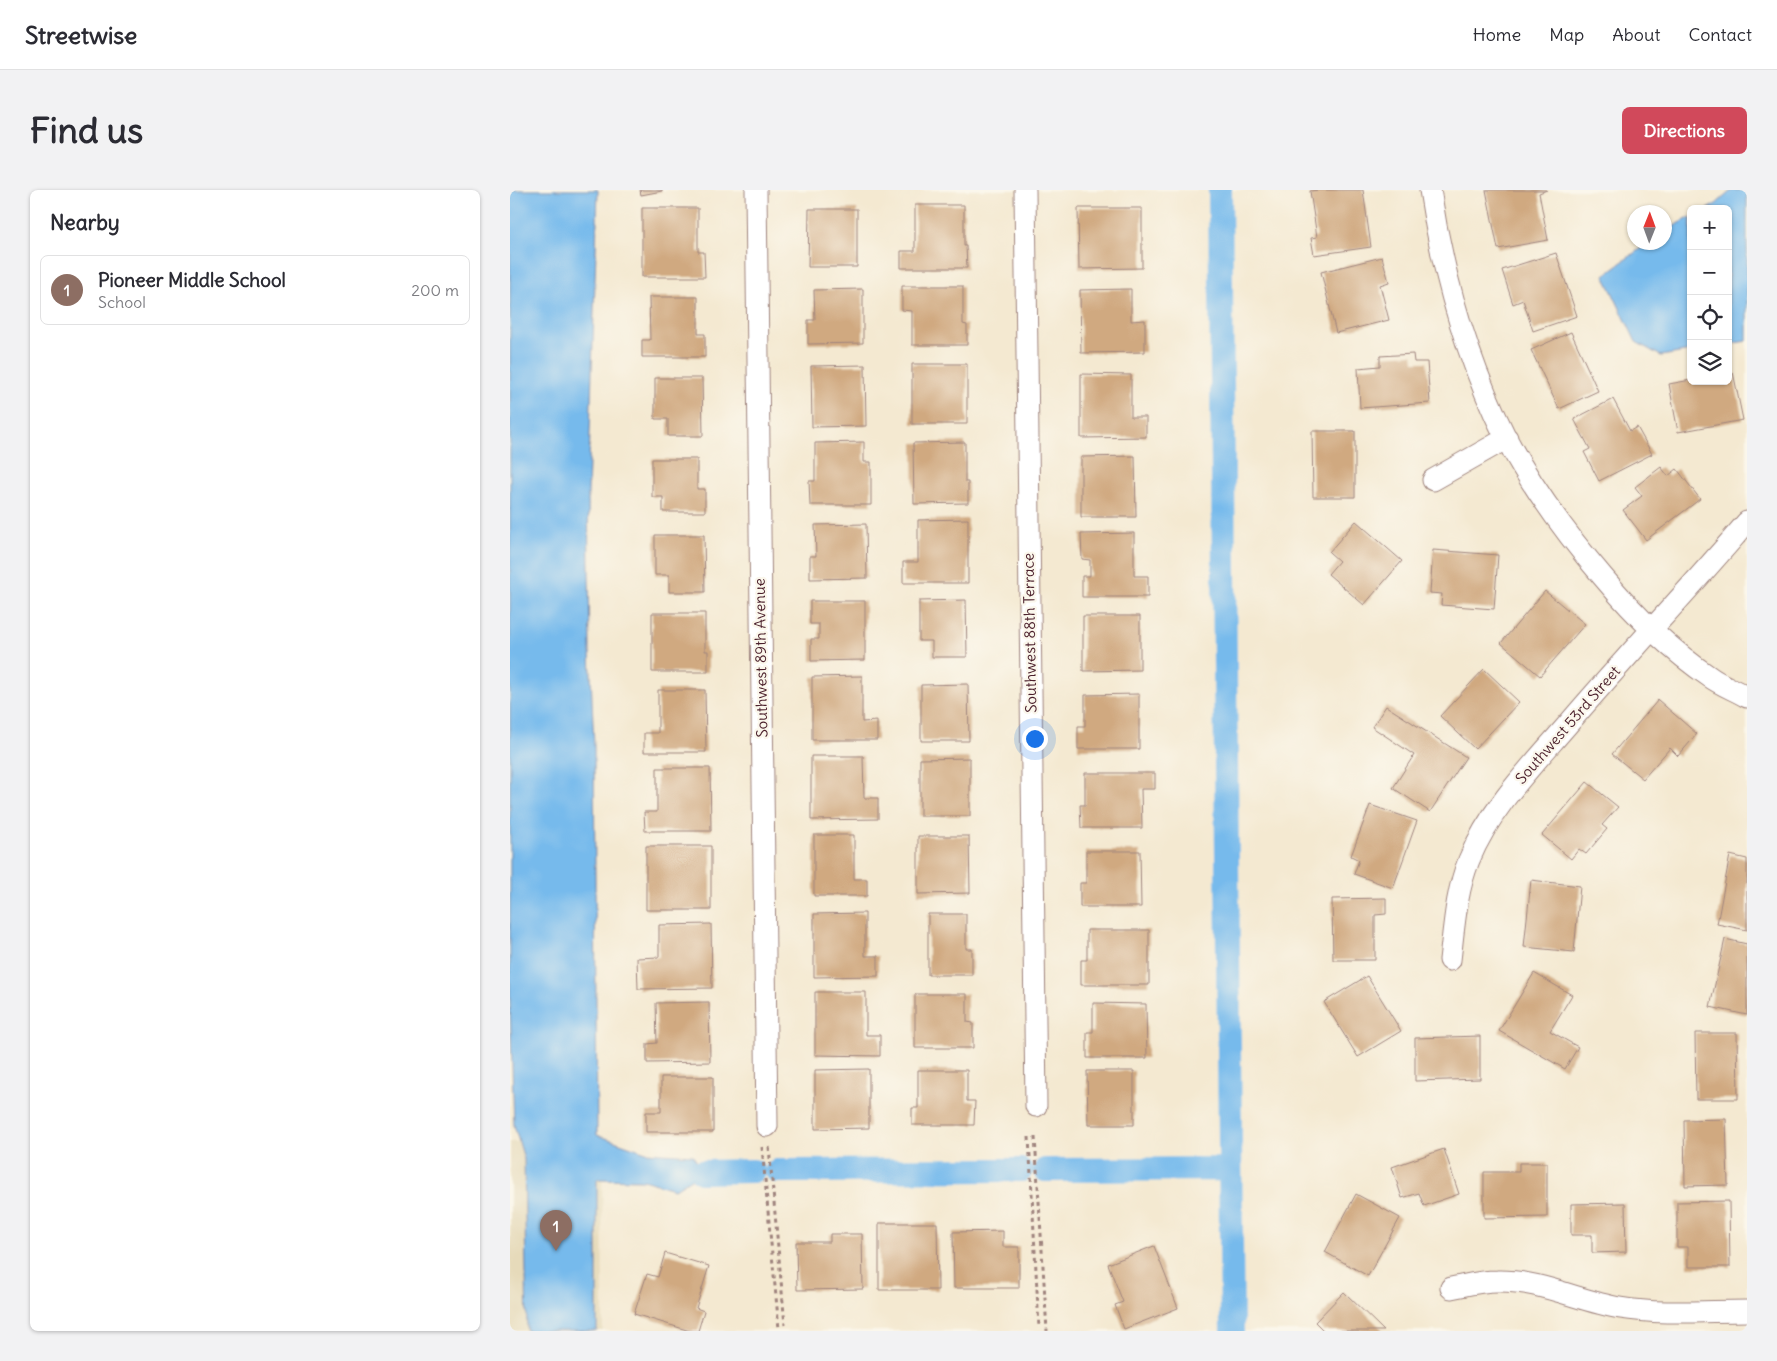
<!DOCTYPE html>
<html lang="en">
<head>
<meta charset="utf-8">
<style>
  :root { --surface:#fff; --page:#f2f2f3; --text:#2b2b33; --muted:#7c7c81; --line:#e1e1e2; --accent:#d1495b }
  body { margin:0; font-family:Delius,sans-serif; background:var(--page); color:var(--text) }
  .controls { position:absolute; right:15px; top:15px; display:grid; overflow:hidden; border-radius:8px; box-shadow:0 1px 4px #0004 }
  .controls button { width:45px; height:45px; display:grid; place-items:center; padding:0; border:0; border-bottom:1px solid var(--line); background:var(--surface); color:var(--text); font:25px sans-serif }
  .compass { position:absolute; left:1117px; top:15px; width:45px; height:45px; border-radius:50%; background:var(--surface); box-shadow:0 1px 4px #0004; rotate:1deg }
  .you { position:absolute; left:524px; top:548px; width:18px; height:18px; margin:-12px; border:4px solid #fff; border-radius:50%; background:#1a73e8; box-shadow:0 0 0 8px #1a73e833 }
  .badge { display:grid; place-items:center; width:32px; height:32px; border-radius:50%; background:var(--accent); color:#fff; font-size:16px; font-weight:700 }
  .pin { position:absolute; translate:-50% -41px; filter:drop-shadow(0 1px 2px #0008) }
  .pin::after { content:''; position:absolute; top:26px; width:18px; height:15px; background:inherit; clip-path:polygon(0 0,100% 0,50% 100%) }
  .list { margin:0; padding:0; list-style:none }
  h2 { display:flex; justify-content:space-between; align-items:center; height:65px; margin:0; padding:0 20px; font-size:21px }
  h2 small { font-size:16px; font-weight:400; color:var(--muted) }
  .list li { display:grid; grid-template-columns:32px 1fr auto; gap:15px; align-items:center; box-sizing:border-box; height:70px; margin:0 10px 10px; padding:0 10px; border:1px solid var(--line); border-radius:8px }
  .list b { display:block; font-size:19px; white-space:nowrap }
  .list p { margin:0; font-size:16px; white-space:nowrap; color:var(--muted) }
  .list em { font-size:16px; font-style:normal; color:var(--muted) }
  .icon { flex:none; width:28px; height:28px; fill:none; stroke:currentColor; stroke-width:2; stroke-linecap:round; stroke-linejoin:round }
  .map { position:relative; flex:none; width:1237px; height:1141px; overflow:hidden; border-radius:8px }
  header { display:flex; align-items:center; gap:30px; box-sizing:border-box; height:70px; padding:0 25px; background:var(--surface); border-bottom:1px solid var(--line) }
  header strong { font-size:24px }
  nav { display:flex; gap:28px; margin-inline-start:auto; font-size:18px }
  .intro { display:flex; align-items:center; justify-content:space-between; box-sizing:border-box; height:120px; padding:0 30px }
  h1 { margin:0; font-size:35px }
  .button { padding:12px 22px; border-radius:8px; background:var(--accent); color:#fff; font-size:18px; font-weight:700 }
  main { display:flex; gap:30px; padding:0 30px }
  aside { flex:1; background:var(--surface); border-radius:8px; box-shadow:0 1px 4px #0004 }
  .map>svg:first-child { display:block }
</style>
</head>
<body>
<header>
<strong>Streetwise</strong>
<nav><a>Home</a><a>Map</a><a>About</a><a>Contact</a></nav>
</header>
<div class="intro"><h1>Find us</h1><a class="button">Directions</a></div>
<main>
<aside>
<h2>Nearby<small></small></h2>
<ul class="list">
<li><span class="badge" style="background:#8d6e63">1</span><div><b>Pioneer Middle School</b><p>School</p></div><em>200 m</em></li>
</ul>
</aside>
<div class="map">
<svg width="1237" height="1141" viewBox="0 0 1237 1141">
  <rect width="100%" height="100%" fill="#fbf7ec"/>
  <filter id="ink" filterUnits="userSpaceOnUse"><feTurbulence type="fractalNoise" baseFrequency=".02" numOctaves="2"/><feDisplacementMap in="SourceGraphic" scale="10" xChannelSelector="R" yChannelSelector="G"/><feConvolveMatrix kernelMatrix="1 2 1 2 8 2 1 2 1" color-interpolation-filters="sRGB"/></filter>
  <filter id="wash" filterUnits="userSpaceOnUse"><feTurbulence type="fractalNoise" baseFrequency=".0096" numOctaves="4" result="noise"/><feDisplacementMap in="SourceGraphic" scale="20" xChannelSelector="R" yChannelSelector="G"/><feGaussianBlur stdDeviation="1.12" result="paint"/><feColorMatrix in="noise" values="0 0 0 0 0 0 0 0 0 0 0 0 0 0 0 0 0 1.4 0 .05"/><feComposite in="paint" operator="in"/></filter>
  <g filter="url(#wash)">
    <rect width="100%" height="100%" fill="#f4e9d1"/>
    <path fill="#e6daba" d="M92,951L93,1141H0V952Z"/>
    <path fill="#76baec" stroke="#606c8c" d="M0,0H88L78,303L80,461L84,557L87,945L136,962L183,965L192,982L165,999L133,990L87,989V1141H17L14,969L4,935L0,811Z
      M1222,0H1237V151L1218,154V19H1197L1206,14Z
      M1181,27V161L1151,166L1126,152L1094,85L1138,53L1154,52L1155,41Z"/>
    <g fill="none" stroke-linecap="round" stroke-linejoin="round">
      <path stroke="#76baec" stroke-width="24" d="M710,0L722,1141
        M535,980L720,979
        M267,981L511,980
        M192,982L243,981"/>
    </g>
    <g id="blocks">
      <path fill="#d0a980" d="M130,0H152V1L131,5Z
        M809,0H853L861,57L804,65L801,48L807,47L800,1Z
        M976,0H1037L1029,3L1038,50L988,59Z
        M405,15H454V56H456L457,78H391V61H405Z
        M132,18H188V62H194L195,87H132Z
        M568,18H632V78L569,79Z
        M299,19H347V77H298Z
        M1046,63L1067,126L1023,141L1013,110L1003,114L992,80Z
        M872,67L879,92L870,95L879,130L826,143L811,82Z
        M392,96H453V134L457,135V155H402V121L392,120Z
        M353,99V153L298,154V130H305L304,100Z
        M621,99V131L635,130V162L571,163L570,100Z
        M139,107H188V144H195V167H132V150H140Z
        M1061,142L1088,201L1049,219L1021,160Z
        M903,164L904,172H917L920,213L850,218L848,178L870,176V166Z
        M402,174H457V234H402Z
        M355,175L356,236L302,237L301,176Z
        M1223,182L1233,230L1168,242L1159,194L1181,190V191H1218V183Z
        M571,184L621,185V227H636V247L571,248Z
        M145,188H192L193,246H158V229H145Z
        M1103,209L1120,241L1127,237L1142,264L1089,291L1074,262L1080,259L1064,229Z
        M802,241H845V307H803Z
        M354,252V272H361V315H300L299,291H305V253Z
        M455,252V292H458V313L404,314L403,253Z
        M625,266L626,327H571V267Z
        M142,269H187V299H195V322H153V307H142Z
        M1151,277L1158,286L1167,279L1190,309L1136,350L1113,320L1132,306L1125,297Z
        M458,329V393H393V372H408V330Z
        M846,331L892,371L854,415L818,384L829,371L819,362Z
        M356,334L357,388L300,389V366H306L305,335Z
        M624,343V386H638V407H572V386H580V370L572,369L571,344Z
        M145,345H194L195,402H159V385H145Z
        M923,360L988,365L984,419L931,415L932,404L920,403Z
        M1035,401L1075,434L1030,486L991,453Z
        M456,410L457,467H422V451H409V411Z
        M300,411H355V470L301,471V449H309V434H300Z
        M142,423H195V461H198V482H142Z
        M573,426H630V480L573,481Z
        M974,479L1009,512L965,559L930,526Z
        M352,486V532L367,531V550H302V487Z
        M458,494L459,551H411V495Z
        M148,500H195L196,562H134V543H148Z
        M629,504V559H568V536H575V505Z
        M1148,510L1187,544L1168,566L1160,558L1133,589L1102,564Z
        M876,516L956,567L920,622L883,598L904,565L862,537Z
        M301,566H353L354,608H368V629L301,630Z
        M460,568V626H410V569Z
        M147,578H200L201,641H135L134,622H147Z
        M575,583H645V599H631L632,638H571L570,615H575Z
        M1077,592L1108,617L1092,635L1097,639L1076,664L1069,659L1061,669L1032,645Z
        M860,615L907,631L883,698L844,684L849,670L841,666Z
        M304,645H344V689H357V706H304Z
        M408,646H459L460,703L408,704Z
        M136,656H201V720H136Z
        M576,661H630L631,717H570V693H576Z
        M1220,665L1237,669V740L1207,734Z
        M1021,690L1070,696L1064,762L1014,757Z
        M876,708V724L865,725V770H823L822,709Z
        M355,723V766H368V786L304,787V724Z
        M418,724H456V759H462V785H418Z
        M201,734L202,798L128,799L127,768L149,767V735Z
        M577,740H639V795H571V770H577Z
        M1215,749L1237,754V825L1200,817Z
        M1024,783L1062,805L1040,841L1068,857L1055,879L989,841Z
        M857,786L891,841L848,867L814,812Z
        M305,802H356V845H370V866L305,865Z
        M405,804H457V832L463,833V858H405Z
        M199,812L200,872L137,873V854L147,853L146,813Z
        M583,813L636,814L637,868H577V842H583Z
        M1185,843H1227L1228,909H1186Z
        M970,846V889L905,891V848Z
        M359,879V938L305,939V880Z
        M408,880H457V911H465L464,935H402V918H408Z
        M577,881H624V935H578Z
        M151,887H203V942H136V922H151Z
        M1216,929L1218,995L1175,996L1174,930Z
        M934,959L949,1004L914,1016L909,1003L892,1008L882,977Z
        M1009,973H1037V1027L974,1028V982H1009Z
        M846,1004L890,1028L858,1086L815,1062Z
        M1219,1011L1220,1077H1178V1057H1167V1012Z
        M1115,1013L1116,1062L1082,1063V1045H1061V1014Z
        M369,1033H427L428,1100H369Z
        M493,1041V1057H509V1098H444L443,1042Z
        M320,1044H352L353,1099L287,1100L286,1052H320Z
        M644,1056L668,1118L614,1139L605,1115L613,1112L598,1074Z
        M155,1063L199,1076L186,1118L194,1121L188,1141H180L124,1124L137,1084L148,1087Z
        M834,1102L874,1141H814L805,1132Z"/>
    </g>
  </g>
  <g filter="url(#ink)">
    <use href="#blocks" fill-opacity="0" stroke="#9f847e" stroke-width="1"/>
    <g fill="none" stroke-linecap="round" stroke-linejoin="round">
      <defs>
        <path id="minor" d="M246,0L257,936
          M515,0L526,916
          M920,0C933,86 957,170 996,248C1022,297 1057,345 1093,387C1124,424 1160,460 1200,487C1211,495 1225,500 1237,507
          M923,290L997,248
          M940,770C944,737 946,702 959,670C981,617 1022,576 1059,533C1117,465 1179,400 1237,332
          M941,1098C956,1095 971,1091 987,1091C1030,1090 1069,1111 1110,1118C1152,1125 1195,1121 1237,1121"/>
      </defs>
      <use href="#minor" stroke="#9f847e" stroke-width="23"/>
      <path stroke="#9f847e" stroke-width="3" stroke-dasharray="4 4" stroke-linecap="butt" d="M519,947L529,1138
        M525,947L537,1141
        M252,957L269,1139
        M259,957L275,1135"/>
      <use href="#minor" stroke="#fff" stroke-width="21"/>
    </g>
  </g>
  <g text-anchor="middle" stroke-width="4.5" stroke-linejoin="round" paint-order="stroke">
    <g font-size="15" fill="#4a1f2b" stroke="#fbf7ec">
      <text transform="translate(520 443) rotate(-91)" y="5">Southwest 88th Terrace</text>
      <text transform="translate(251 468) rotate(-91)" y="5">Southwest 89th Avenue</text>
      <text transform="translate(1058 535) rotate(-49)" y="5">Southwest 53rd Street</text>
    </g>
  </g>
</svg>
<div class="controls">
<button>+</button>
<button>−</button>
<button><svg class="icon" aria-label="locate" viewBox="0 0 24 24"><circle cx="12" cy="12" r="6"/><path d="M12 2v4M12 18v4M2 12h4M18 12h4"/></svg></button>
<button><svg class="icon" aria-label="layers" viewBox="0 0 24 24"><path d="M12 4l9 5-9 5-9-5zM3 14l9 5 9-5"/></svg></button>
</div>
<svg class="compass" viewBox="-18 -18 36 36"><path d="M0-13l5 13h-10z" fill="#e53935"/><path d="M0 13l5-13h-10z" fill="#7c7c81"/></svg>
<div class="you"></div>
<div class="pin badge" style="left:46px;top:1061px;background:#8d6e63">1</div>
</div>
</main>
</body>
</html>
